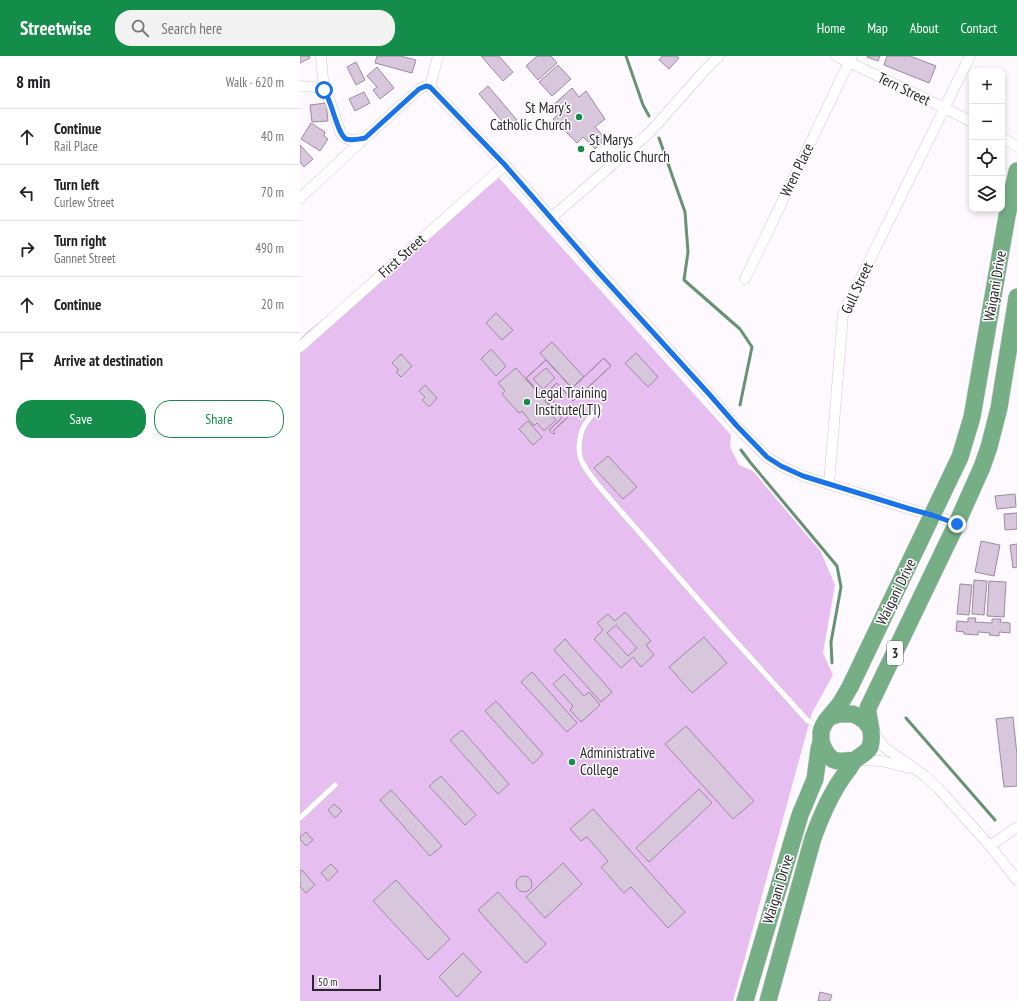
<!DOCTYPE html>
<html lang="en">
<head>
<meta charset="utf-8">
<style>
  :root { --surface:#fff; --page:#f2f2f2; --text:#202124; --muted:#757577; --line:#e0e0e0; --accent:#138d49 }
  body { margin:0; font-family:"PT Sans Narrow",sans-serif; background:var(--page); color:var(--text) }
  .controls { position:absolute; right:12px; top:12px; display:grid; overflow:hidden; border-radius:8px; box-shadow:0 2px 6px #0003 }
  .controls button { width:36px; height:36px; display:grid; place-items:center; padding:0; border:0; border-bottom:1px solid var(--line); background:var(--surface); color:var(--text); font:20px sans-serif }
  .scale { position:absolute; left:12px; bottom:10px; width:69px; box-sizing:border-box; padding-left:4px; border:2px solid #2b252d; border-top:0; font-size:11px; line-height:14px; white-space:nowrap; color:#2b252d; -webkit-text-stroke:3px #fff; paint-order:stroke }
  .stop { position:absolute; width:12px; height:12px; margin:-9px; border:3px solid #1a73e8; border-radius:50%; background:#fff }
  .stop.end { background:#1a73e8; border-color:#fff; box-shadow:0 1px 4px #0008 }
  .list { margin:0; padding:0; list-style:none }
  h2 { display:flex; justify-content:space-between; align-items:center; height:52px; margin:0; padding:0 16px; font-size:17px }
  h2 small { font-size:13px; font-weight:400; color:var(--muted) }
  .list li { display:grid; grid-template-columns:26px 1fr auto; gap:12px; align-items:center; box-sizing:border-box; height:56px; padding:0 16px; border-top:1px solid var(--line) }
  .list b { display:block; font-size:15px; white-space:nowrap }
  .list p { margin:0; font-size:13px; white-space:nowrap; color:var(--muted) }
  .list em { font-size:13px; font-style:normal; color:var(--muted) }
  .actions { display:flex; gap:8px; padding:12px 16px }
  .actions a { flex:1; padding:9px 0; border:1px solid var(--accent); border-radius:16px; text-align:center; font-size:14px; color:var(--accent) }
  .actions .main { background:var(--accent); color:#fff }
  .icon { flex:none; width:22px; height:22px; fill:none; stroke:currentColor; stroke-width:2; stroke-linecap:round; stroke-linejoin:round }
  .map { position:relative; flex:none; width:717px; height:945px; overflow:hidden }
  header { display:flex; align-items:center; gap:24px; box-sizing:border-box; height:56px; padding:0 20px; background:var(--accent); color:#fff }
  header strong { font-size:19px }
  nav { display:flex; gap:22px; margin-inline-start:auto; font-size:14px }
  .search { width:280px; height:36px; background:var(--page); display:flex; align-items:center; gap:10px; box-sizing:border-box; padding:0 14px; border-radius:16px; color:var(--muted); font-size:15px }
  main { display:flex }
  aside { flex:1; background:var(--surface) }
  .map>svg:first-child { display:block }
</style>
</head>
<body>
<header>
<strong>Streetwise</strong>
<div class="search"><svg class="icon" aria-label="search" viewBox="0 0 24 24"><circle cx="10" cy="10" r="6"/><path d="M15 15l6 6"/></svg>Search here</div>
<nav><a>Home</a><a>Map</a><a>About</a><a>Contact</a></nav>
</header>
<main>
<aside>
<h2>8 min<small>Walk · 620 m</small></h2>
<ul class="list">
<li><svg class="icon" aria-label="ahead" viewBox="0 0 24 24"><path d="M12 20V5M6 11l6-6 6 6"/></svg><div><b>Continue</b><p>Rail Place</p></div><em>40 m</em></li>
<li><svg class="icon" aria-label="left" viewBox="0 0 24 24"><path d="M17 20v-9H6M10 6l-5 5 5 5"/></svg><div><b>Turn left</b><p>Curlew Street</p></div><em>70 m</em></li>
<li><svg class="icon" aria-label="right" viewBox="0 0 24 24"><path d="M7 20v-9h11M14 6l5 5-5 5"/></svg><div><b>Turn right</b><p>Gannet Street</p></div><em>490 m</em></li>
<li><svg class="icon" aria-label="ahead" viewBox="0 0 24 24"><path d="M12 20V5M6 11l6-6 6 6"/></svg><div><b>Continue</b></div><em>20 m</em></li>
<li><svg class="icon" aria-label="arrive" viewBox="0 0 24 24"><path d="M6 21V4h12l-3 4 3 4H6"/></svg><div><b>Arrive at destination</b></div></li>
</ul>
<div class="actions"><a class="main">Save</a><a>Share</a></div>
</aside>
<div class="map">
<svg width="717" height="945" viewBox="0 0 717 945">
  <rect width="100%" height="100%" fill="#fdf9fe"/>
  <path fill="#e6bff0" d="M199,122L431,379L430,391L439,409L453,415L521,496L535,529L523,597L533,619L512,657L433,945H0V283L7,276Z"/>
  <g fill="none" stroke-linecap="round" stroke-linejoin="round">
    <path stroke="#669373" stroke-width="3" d="M326,0L343,49L349,60
      M359,82L385,156L388,196L384,224L440,273L452,291L440,349
      M441,394L450,406L537,510L541,531L531,586L532,607
      M606,662L695,764"/>
  </g>
  <path fill="#d8c6dc" stroke="#9c8ba0" fill-rule="evenodd" d="M0,0H9L10,2L0,7Z
    M77,0H100L116,4L112,17L75,7Z
    M181,0H199L213,16L203,25Z
    M237,0H251L257,7L238,24L226,10Z
    M362,0H377L379,2L369,13L359,4Z
    M567,0H580L578,5L567,1Z
    M587,0H610L636,10L629,27L584,9Z
    M56,6L65,24L56,29L47,11Z
    M258,9L271,23L252,40L239,26Z
    M77,11L94,32L80,43L73,34L77,31L67,20Z
    M188,30L217,64L208,72L179,38Z
    M272,32L279,41L286,35L305,63L295,71L306,83L295,93L283,81L277,87L253,63L258,59L251,51Z
    M64,36L70,47L55,55L49,43Z
    M26,47L28,65L12,66L10,49Z
    M11,67L25,76L24,80L28,83L20,95L1,83Z
    M0,89L13,103L4,111L1,107H0Z
    M196,257L213,274L202,284L186,267Z
    M252,286L284,321L272,332L240,297Z
    M191,293L206,310L196,320L181,303Z
    M336,297L358,321L348,331L325,307Z
    M101,298L112,310L101,321L96,316L99,314L92,307Z
    M304,302L311,310L273,345L257,327L246,337L268,361L253,375L255,377L253,378L249,374L262,362L226,322L246,304L272,332ZM246,312L255,322L243,333L233,323Z
    M304,302L311,310L273,345L257,327L246,337L268,361L253,375L255,377L253,378L249,374L262,362L226,322L246,304L272,332Z
    M216,312L253,354L249,356L256,364L244,375L237,367L234,370L222,355L219,357L202,338L205,335L198,327Z
    M125,329L137,342L129,351L122,344L125,341L119,335Z
    M228,365L242,381L233,389L219,373Z
    M308,400L337,431L323,443L294,412Z
    M715,438L716,451L697,453L695,440Z
    M717,457V473L705,474L704,458Z
    M681,485L700,489L694,520L675,516Z
    M717,488V511L713,512L710,489Z
    M674,524L687,525L684,559L672,558Z
    M689,525L706,526L704,561L687,560Z
    M660,528L672,529L669,559L657,558Z
    M325,556L351,585L346,589L354,599L341,611L333,601L321,612L294,583L303,574L297,567L308,558L315,565ZM316,569L337,592L328,600L307,577Z
    M668,562H676L675,566L692,567V563H701L700,566L710,567V577L699,576V580L689,579L690,577L678,576V579L664,578V576L656,575L657,565L668,566Z
    M404,581L427,607L392,637L369,611Z
    M265,583L312,636L301,646L254,594Z
    M232,616L277,667L267,676L221,626Z
    M264,618L284,640L289,636L300,649L281,666L270,654L273,650L253,628Z
    M196,645L243,698L233,708L185,655Z
    M713,661L717,699V730L704,731L696,663Z
    M386,670L454,745L433,763L365,688Z
    M162,674L209,728L198,738L150,684Z
    M141,720L176,759L165,769L129,730Z
    M399,733L412,747L349,806L336,792Z
    M91,734L142,790L130,800L80,744Z
    M34,748L42,755L35,762L28,754Z
    M293,753L385,856L368,872L331,831L324,837L301,811L308,805L287,781L281,785L270,773Z
    M6,776L13,784L6,790L0,783V781Z
    M263,807L282,828L245,862L226,841Z
    M31,808L38,815L28,825L21,817Z
    M2,814L15,829L6,837L0,830V815Z
    M216 828a8 8 0 1 1 16 0a8 8 0 1 1-16 0Z
    M96,824L150,883L128,904L73,845Z
    M198,836L246,888L226,907L178,854Z
    M163,897L181,916L157,941L139,921Z
    M520,936L532,939L530,945H518Z"/>
  <g fill="none" stroke-linecap="round" stroke-linejoin="round">
    <defs>
      <path id="service" d="M300,351C295,356 290,361 286,367C279,376 277,396 282,406C288,417 296,427 304,436L410,557L507,664L519,671
        M0,762L35,729"/>
      <path id="minor" d="M21,0L24,35L30,45L41,78L46,82L50,84H54L65,82
        M536,0L645,52L672,66
        M0,30L15,31L24,35
        M130,31L205,109L299,216L409,338L437,371L467,401L481,410L503,420L610,453L632,459L657,467
        M130,31L138,0
        M702,82L717,90
        M0,142L65,82L119,33L126,30L130,31
        M251,162L350,76L405,14L419,0
        M445,223L552,0
        M0,291L205,109
        M529,428L543,258L670,0
        M572,674L584,691L625,720L638,732L690,790L717,824
        M558,704L581,705L609,712
        M690,790L717,771"/>
      <path id="trunk" d="M530,661L539,658H553L559,661L565,665L571,673
        M521,686C529,706 534,707 555,704
        M445,945L500,759L515,723L519,693L521,686V676L522,672L526,665L540,648L550,631L660,401L672,361L707,160L717,115
        M468,945L513,782C522,758 532,734 548,714C550,711 552,707 555,704C561,699 570,696 571,687C573,678 569,665 568,656V652L657,467L682,411L689,391L699,352L717,241"/>
    </defs>
    <use href="#service" stroke="#d6c4da" stroke-width="6"/>
    <use href="#minor" stroke="#d6c4da" stroke-width="11"/>
    <use href="#trunk" stroke="#d9d8d9" stroke-width="18"/>
    <use href="#service" stroke="#fff" stroke-width="5"/>
    <use href="#minor" stroke="#fff" stroke-width="10"/>
    <use href="#trunk" stroke="#76ae86" stroke-width="17"/>
  </g>
  <g fill="none" stroke-linecap="round" stroke-linejoin="round">
    <path stroke="#1a73e8" stroke-width="5" d="M24,34C32,45 37,78 46,83C53,85 59,83 65,82L119,33L126,30L130,31L205,109L298,216L409,338L437,370L467,401L481,410L503,420L610,453L632,459L657,468"/>
  </g>
  <g fill="#138d49" stroke="#fff" stroke-width="1.5">
    <circle cx="279" cy="61" r="4"/>
    <circle cx="281" cy="93" r="4"/>
    <circle cx="227" cy="346" r="4"/>
    <circle cx="272" cy="706" r="4"/>
  </g>
  <g text-anchor="middle" stroke-width="3" stroke-linejoin="round" paint-order="stroke">
    <rect fill="#fff" stroke="#6b666c" stroke-width="1" x="587" y="585" width="16" height="24" rx="3"/>
    <g font-size="14" font-weight="bold" fill="#2b252d">
      <text x="595" y="602">3</text>
    </g>
    <g font-size="15" fill="#2b252d" stroke="#fff">
      <text transform="translate(604 33) rotate(26)" y="5">Tern Street</text>
      <text transform="translate(497 114) rotate(-64)" y="5">Wren Place</text>
      <text transform="translate(102 200) rotate(-42)" y="5">First Street</text>
      <text transform="translate(695 230) rotate(-80)" y="5">Waigani Drive</text>
      <text transform="translate(557 232) rotate(-65)" y="5">Gull Street</text>
      <text transform="translate(596 536) rotate(-64)" y="5">Waigani Drive</text>
      <text transform="translate(478 833) rotate(-73)" y="5">Waigani Drive</text>
    </g>
    <g font-size="15" fill="#2b252d" stroke="#fff" text-anchor="start">
      <text x="271" y="57" text-anchor="end">St Mary's<tspan x="271" dy="17">Catholic Church</tspan></text>
      <text x="289" y="89">St Marys<tspan x="289" dy="17">Catholic Church</tspan></text>
      <text x="235" y="342">Legal Training<tspan x="235" dy="17">Institute(LTI)</tspan></text>
      <text x="280" y="702">Administrative<tspan x="280" dy="17">College</tspan></text>
    </g>
  </g>
</svg>
<div class="controls">
<button>+</button>
<button>−</button>
<button><svg class="icon" aria-label="locate" viewBox="0 0 24 24"><circle cx="12" cy="12" r="6"/><path d="M12 2v4M12 18v4M2 12h4M18 12h4"/></svg></button>
<button><svg class="icon" aria-label="layers" viewBox="0 0 24 24"><path d="M12 4l9 5-9 5-9-5zM3 14l9 5 9-5"/></svg></button>
</div>
<div class="scale">50 m</div>
<div class="stop" style="left:24px;top:34px"></div>
<div class="stop end" style="left:657px;top:468px"></div>
</div>
</main>
</body>
</html>
